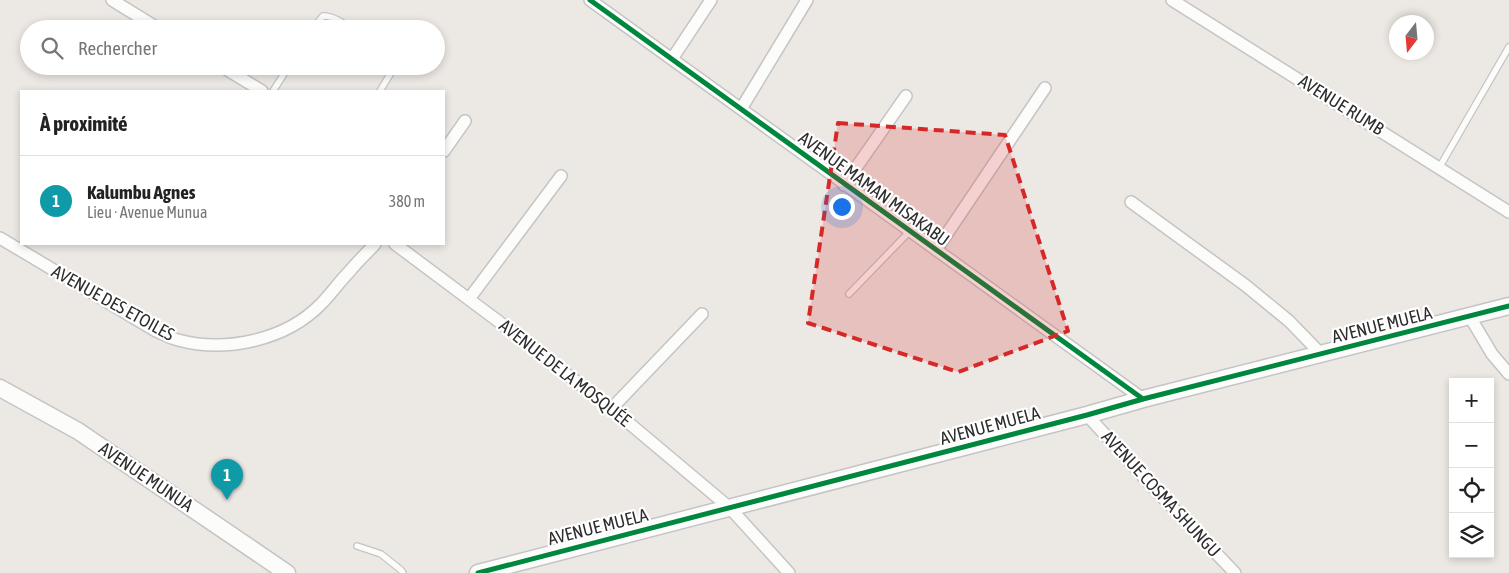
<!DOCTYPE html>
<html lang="fr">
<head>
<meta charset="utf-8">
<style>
  :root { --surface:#fff; --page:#f2f2f2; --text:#222; --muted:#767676; --line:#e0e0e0; --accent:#db2777 }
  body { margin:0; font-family:"Asap Condensed",sans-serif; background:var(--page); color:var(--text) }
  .controls { position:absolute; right:15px; bottom:15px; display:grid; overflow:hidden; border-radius:0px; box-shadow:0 2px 8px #0003 }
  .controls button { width:45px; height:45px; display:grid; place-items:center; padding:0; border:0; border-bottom:1px solid var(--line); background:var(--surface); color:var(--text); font:25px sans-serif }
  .compass { position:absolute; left:1389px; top:15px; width:45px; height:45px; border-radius:50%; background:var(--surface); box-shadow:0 2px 8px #0003; rotate:196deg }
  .you { position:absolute; left:841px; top:206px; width:18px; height:18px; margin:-12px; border:4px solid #fff; border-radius:50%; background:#1a73e8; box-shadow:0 0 0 8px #1a73e833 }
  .badge { display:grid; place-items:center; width:32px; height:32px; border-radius:50%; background:var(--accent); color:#fff; font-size:16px; font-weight:700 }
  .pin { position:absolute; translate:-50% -41px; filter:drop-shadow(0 1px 2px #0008) }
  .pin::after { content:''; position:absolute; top:26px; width:18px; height:15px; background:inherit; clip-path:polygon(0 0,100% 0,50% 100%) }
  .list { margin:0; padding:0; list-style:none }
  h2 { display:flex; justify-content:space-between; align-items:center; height:65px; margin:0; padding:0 20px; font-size:21px }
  h2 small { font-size:16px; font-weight:400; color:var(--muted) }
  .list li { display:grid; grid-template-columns:32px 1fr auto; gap:15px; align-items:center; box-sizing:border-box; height:90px; padding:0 20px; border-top:1px solid var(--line) }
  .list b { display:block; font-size:19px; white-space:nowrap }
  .list p { margin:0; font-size:16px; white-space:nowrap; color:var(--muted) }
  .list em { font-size:16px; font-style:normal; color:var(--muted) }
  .icon { flex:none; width:28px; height:28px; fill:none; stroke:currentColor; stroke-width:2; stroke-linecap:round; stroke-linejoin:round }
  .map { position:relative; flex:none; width:1509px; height:573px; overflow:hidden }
  .search { position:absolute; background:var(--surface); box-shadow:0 2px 8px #0003; left:20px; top:20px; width:425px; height:55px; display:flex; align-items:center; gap:12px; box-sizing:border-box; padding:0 18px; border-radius:28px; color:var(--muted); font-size:19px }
  .panel { position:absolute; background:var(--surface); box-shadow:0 2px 8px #0003; left:20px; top:90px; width:425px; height:155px; border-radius:0px }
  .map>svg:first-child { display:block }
</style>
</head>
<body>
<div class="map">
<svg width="1509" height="573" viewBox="0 0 1509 573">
  <rect width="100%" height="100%" fill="#ece8e4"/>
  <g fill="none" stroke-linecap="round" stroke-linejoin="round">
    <defs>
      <path id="lane" d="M312,29L323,16C334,16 343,23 352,29
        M273,91L289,66
        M380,91L395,66
        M1439,168L1509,47
        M849,294L910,231
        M357,546L381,554L401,570L403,573"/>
      <path id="street" d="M112,0L159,29
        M590,0L1143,399
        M1172,0L1509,212
        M672,59L711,0
        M221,66L262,91
        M741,109L807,0
        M444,151L465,121
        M844,185L906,96
        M1131,202L1245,285L1289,321L1321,354
        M0,238L156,331C163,334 170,338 178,340C226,353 286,340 321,304C331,294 339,282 349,272C357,262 367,253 375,244
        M395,244L498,321L617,413L730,508L789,573
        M936,250L1045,88
        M469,299L561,176
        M1470,317L1492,354L1509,374
        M611,409L702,314
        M1087,415L1150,484L1235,573"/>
      <path id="secondary" d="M0,388L78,431L287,573
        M478,573L1087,415L1143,399L1509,306"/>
    </defs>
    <use href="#lane" stroke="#c5c4c5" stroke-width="8"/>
    <use href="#street" stroke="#c5c4c5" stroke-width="14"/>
    <use href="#secondary" stroke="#c5c4c5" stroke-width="19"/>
    <use href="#lane" stroke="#fcfcfb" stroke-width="5.5"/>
    <use href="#street" stroke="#fcfcfb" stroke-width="11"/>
    <use href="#secondary" stroke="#fcfcfb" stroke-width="16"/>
    <defs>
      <path id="cycleway" d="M590,0L1143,399
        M478,573L1087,415L1143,399L1509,306"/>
    </defs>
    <use href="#cycleway" stroke="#fff" stroke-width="8"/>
    <use href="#cycleway" stroke="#00873e" stroke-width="5"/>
  </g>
  <path fill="#d62828" fill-opacity="0.2" stroke="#d62828" stroke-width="4" stroke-dasharray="10 6" stroke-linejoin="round" d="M838,123L1005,135L1068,331L958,372L808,323Z"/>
  <g text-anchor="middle" stroke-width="4.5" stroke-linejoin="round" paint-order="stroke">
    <g font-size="18" fill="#2e2e2e" stroke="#fff">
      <text transform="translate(1341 105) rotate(32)" y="6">AVENUE RUMB</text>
      <text transform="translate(874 189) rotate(36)" y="6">AVENUE MAMAN MISAKABU</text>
      <text transform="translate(113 303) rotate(29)" y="6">AVENUE DES ETOILES</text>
      <text transform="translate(1382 325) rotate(-14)" y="6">AVENUE MUELA</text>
      <text transform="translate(565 373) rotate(38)" y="6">AVENUE DE LA MOSQUÉE</text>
      <text transform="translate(990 426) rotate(-15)" y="6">AVENUE MUELA</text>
      <text transform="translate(146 477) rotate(34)" y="6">AVENUE MUNUA</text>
      <text transform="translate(1161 494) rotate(47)" y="6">AVENUE COSMA SHUNGU</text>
      <text transform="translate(598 527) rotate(-14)" y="6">AVENUE MUELA</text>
    </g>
  </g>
</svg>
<div class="controls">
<button>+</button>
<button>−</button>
<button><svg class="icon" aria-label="locate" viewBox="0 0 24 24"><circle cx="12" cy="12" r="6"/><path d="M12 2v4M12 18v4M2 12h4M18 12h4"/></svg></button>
<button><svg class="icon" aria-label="layers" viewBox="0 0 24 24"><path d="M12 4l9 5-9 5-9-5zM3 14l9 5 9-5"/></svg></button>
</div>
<svg class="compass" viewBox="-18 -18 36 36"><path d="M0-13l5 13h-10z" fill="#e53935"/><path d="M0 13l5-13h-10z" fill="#767676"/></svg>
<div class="you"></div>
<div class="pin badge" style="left:227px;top:500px;background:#0f9aa8">1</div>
<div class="search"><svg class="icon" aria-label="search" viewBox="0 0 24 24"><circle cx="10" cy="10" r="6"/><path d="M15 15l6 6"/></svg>Rechercher</div>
<section class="panel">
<h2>À proximité<small></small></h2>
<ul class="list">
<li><span class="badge" style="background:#0f9aa8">1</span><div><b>Kalumbu Agnes</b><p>Lieu · Avenue Munua</p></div><em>380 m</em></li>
</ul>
</section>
</div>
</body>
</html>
